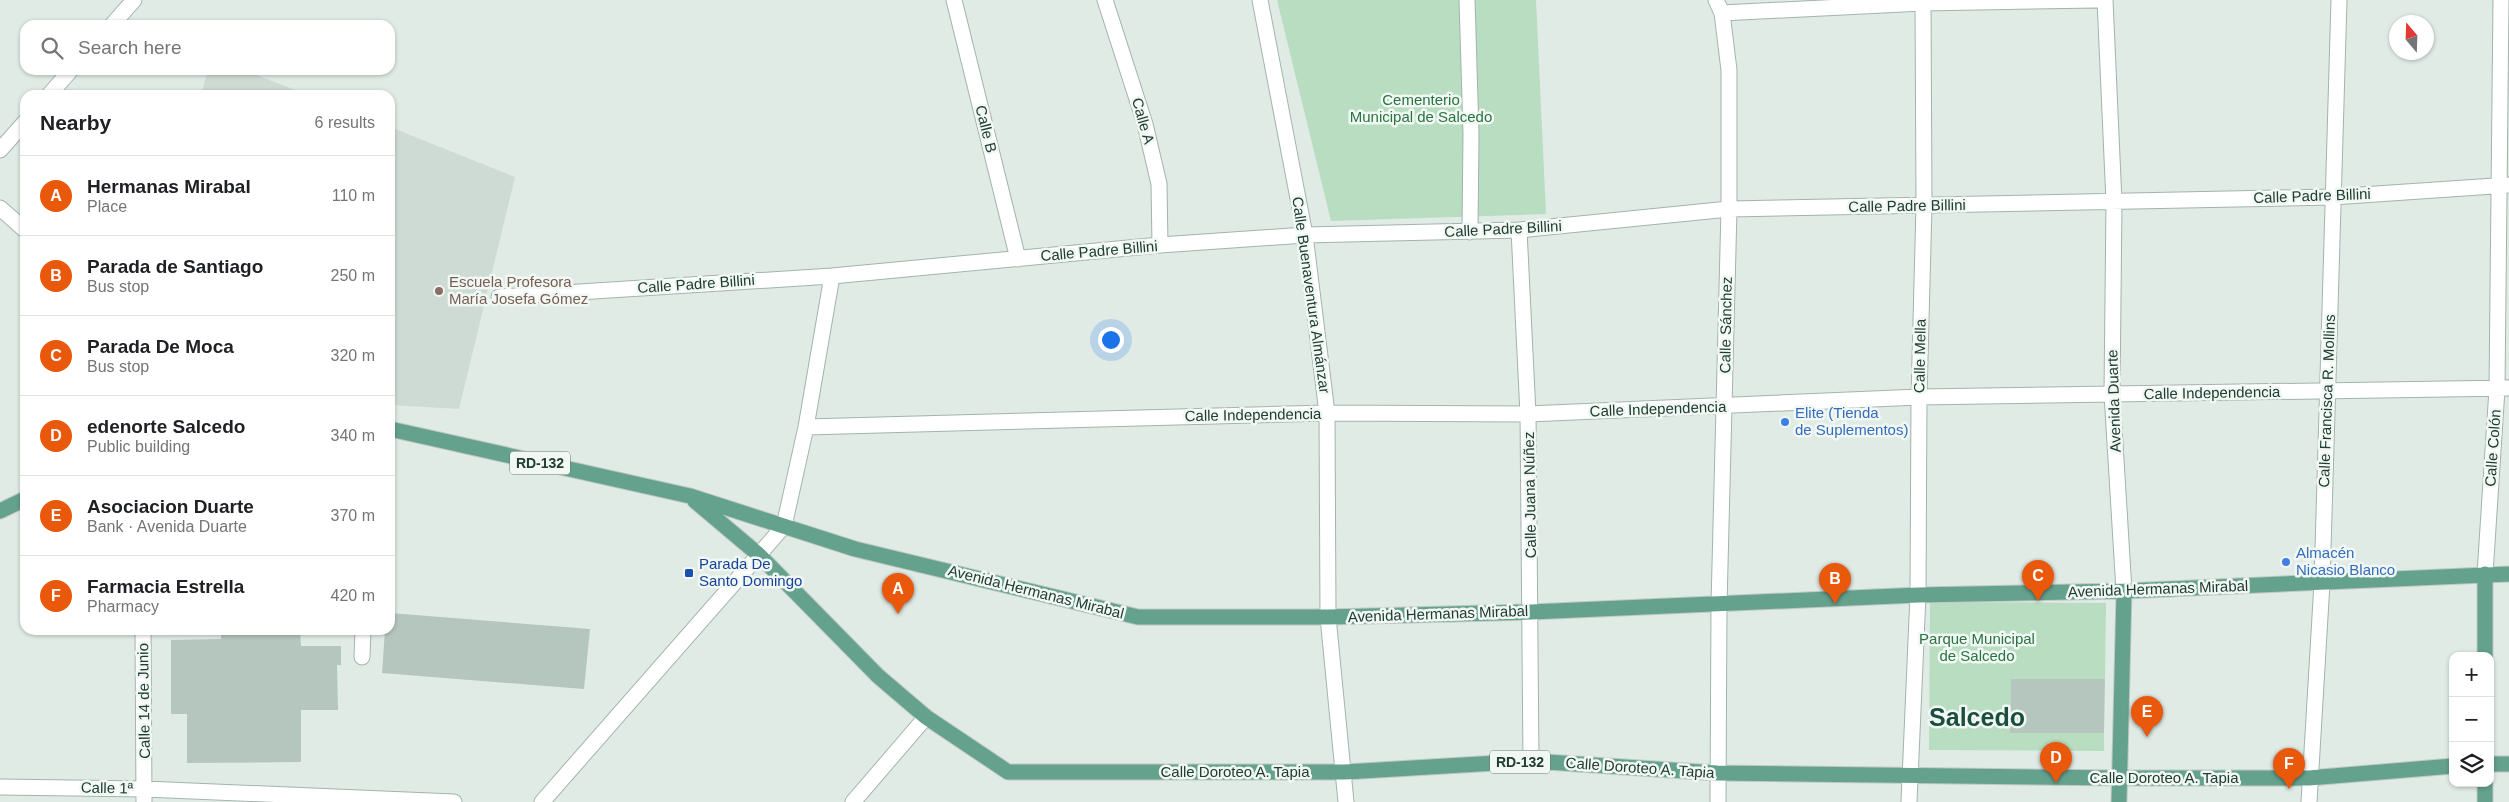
<!DOCTYPE html>
<html lang="en">
<head>
<meta charset="utf-8">
<style>
  :root { --surface:#fff; --page:#f2f2f2; --text:#202124; --muted:#757577; --line:#e0e0e0; --accent:#ea580c }
  body { margin:0; font-family:Helvetica,sans-serif; background:var(--page); color:var(--text) }
  .controls { position:absolute; right:15px; bottom:15px; display:grid; overflow:hidden; border-radius:10px; box-shadow:0 1px 4px #0004 }
  .controls button { width:45px; height:45px; display:grid; place-items:center; padding:0; border:0; border-bottom:1px solid var(--line); background:var(--surface); color:var(--text); font:25px sans-serif }
  .compass { position:absolute; left:2389px; top:15px; width:45px; height:45px; border-radius:50%; background:var(--surface); box-shadow:0 1px 4px #0004; rotate:341deg }
  .you { position:absolute; left:1110px; top:339px; width:18px; height:18px; margin:-12px; border:4px solid #fff; border-radius:50%; background:#1a73e8; box-shadow:0 0 0 8px #1a73e833 }
  .badge { display:grid; place-items:center; width:32px; height:32px; border-radius:50%; background:var(--accent); color:#fff; font-size:16px; font-weight:700 }
  .pin { position:absolute; translate:-50% -41px; filter:drop-shadow(0 1px 2px #0008) }
  .pin::after { content:''; position:absolute; top:26px; width:18px; height:15px; background:inherit; clip-path:polygon(0 0,100% 0,50% 100%) }
  .list { margin:0; padding:0; list-style:none }
  h2 { display:flex; justify-content:space-between; align-items:center; height:65px; margin:0; padding:0 20px; font-size:21px }
  h2 small { font-size:16px; font-weight:400; color:var(--muted) }
  .list li { display:grid; grid-template-columns:32px 1fr auto; gap:15px; align-items:center; box-sizing:border-box; height:80px; padding:0 20px; border-top:1px solid var(--line) }
  .list b { display:block; font-size:19px; white-space:nowrap }
  .list p { margin:0; font-size:16px; white-space:nowrap; color:var(--muted) }
  .list em { font-size:16px; font-style:normal; color:var(--muted) }
  .icon { flex:none; width:28px; height:28px; fill:none; stroke:currentColor; stroke-width:2; stroke-linecap:round; stroke-linejoin:round }
  .map { position:relative; flex:none; width:2509px; height:802px; overflow:hidden }
  .search { position:absolute; background:var(--surface); box-shadow:0 1px 4px #0004; left:20px; top:20px; width:375px; height:55px; display:flex; align-items:center; gap:12px; box-sizing:border-box; padding:0 18px; border-radius:15px; color:var(--muted); font-size:19px }
  .panel { position:absolute; background:var(--surface); box-shadow:0 1px 4px #0004; left:20px; top:90px; width:375px; height:545px; border-radius:15px }
  .map>svg:first-child { display:block }
</style>
</head>
<body>
<div class="map">
<svg width="2509" height="802" viewBox="0 0 2509 802">
  <rect width="100%" height="100%" fill="#e0ebe6"/>
  <path fill="#cedbd4" d="M208,70H244L308,95H201Z
    M390,127L515,177L459,409L390,405Z"/>
  <path fill="#b8ddc0" d="M1277,0H1536L1546,214L1331,221Z
    M1930,602L2106,603L2105,679H2011L2010,732L2104,733V751L1929,750Z"/>
  <path fill="#b5c6be" d="M390,613L590,629L584,689L382,673L385,630H390Z
    M221,630H300L301,646H341V665H337L338,710H301V762L187,763V714H171V640L221,639Z
    M2011,679H2105L2104,733H2010Z"/>
  <g fill="none" stroke-linecap="round" stroke-linejoin="round">
    <defs>
      <path id="minor" d="M954,0L1018,259
        M1105,0L1145,124L1159,184L1160,245
        M1260,0L1305,235L1327,413L1328,617L1346,802
        M1467,0L1471,133L1470,232
        M1716,0L1722,13L1729,70V209L1719,605L1718,802
        M2105,0L2114,202L2112,394L2124,591
        M1722,13L1923,3L2097,0
        M112,25L134,0
        M49,95L71,70
        M0,150L25,122
        M0,208L25,230
        M1519,230L1528,414L1531,761
        M499,297L832,276L1160,245L1305,235L1519,230L1729,209L2332,197L2509,185
        M806,427L1327,413L1528,414L1919,397L2509,388
        M2485,574L2497,389L2501,0
        M143,630L144,802
        M362,657L363,630
        M0,787L145,789L454,802
        M542,802L784,526L806,427L832,276
        M853,802L926,717
        M1909,802L1918,595L1919,397L1924,206L1923,0
        M2309,802L2322,583L2339,0"/>
      <path id="major" d="M390,429L690,496L855,549L1138,617H1328L1531,612L1918,595L2124,591L2509,574
        M695,501L759,555L878,676L926,717L1008,772H1345L1531,761L1717,773L2119,778H2309L2453,766
        M0,511L25,499
        M2485,574V656
        M2490,764H2509
        M2119,802L2124,591
        M2485,802V783"/>
    </defs>
    <use href="#minor" stroke="#a3b3ad" stroke-width="17"/>
    <use href="#major" stroke="#c1c8c6" stroke-width="17"/>
    <use href="#minor" stroke="#fff" stroke-width="15"/>
    <use href="#major" stroke="#64a28e" stroke-width="15"/>
  </g>
  <circle fill="#8d6e63" stroke="#f1f8f4" stroke-width="2" cx="439" cy="291" r="5"/>
  <g fill="#3f7fe0" stroke="#f1f8f4" stroke-width="2">
    <circle cx="1785" cy="422" r="5"/>
    <circle cx="2286" cy="562" r="5"/>
  </g>
  <rect fill="#1a4fb4" stroke="#f1f8f4" stroke-width="2" x="684" y="568" width="10" height="10" rx="2.5"/>
  <g text-anchor="middle" stroke-width="5" stroke-linejoin="round" paint-order="stroke">
    <g fill="#f1f8f4" stroke="#5f746d" stroke-width="1">
      <rect x="510" y="451.5" width="60" height="23" rx="4"/>
      <rect x="1490" y="750.5" width="60" height="23" rx="4"/>
    </g>
    <g font-size="14" font-weight="bold" fill="#203c33">
      <text x="540" y="468">RD-132</text>
      <text x="1520" y="767">RD-132</text>
    </g>
    <g font-size="15" fill="#2a7342" stroke="#f1f8f4">
      <text x="1421" y="105">Cementerio<tspan x="1421" dy="17">Municipal de Salcedo</tspan></text>
      <text x="1977" y="644">Parque Municipal<tspan x="1977" dy="17">de Salcedo</tspan></text>
    </g>
    <g font-size="15" fill="#203c33" stroke="#f1f8f4">
      <text transform="translate(1143 121) rotate(74)" y="5">Calle A</text>
      <text transform="translate(986 129) rotate(76)" y="5">Calle B</text>
      <text transform="translate(2312 196) rotate(-2)" y="5">Calle Padre Billini</text>
      <text transform="translate(1907 206) rotate(-1)" y="5">Calle Padre Billini</text>
      <text transform="translate(1503 229) rotate(-3)" y="5">Calle Padre Billini</text>
      <text transform="translate(1099 251) rotate(-5)" y="5">Calle Padre Billini</text>
      <text transform="translate(696 284) rotate(-4)" y="5">Calle Padre Billini</text>
      <text transform="translate(1311 295) rotate(82)" y="5">Calle Buenaventura Almánzar</text>
      <text transform="translate(1726 325) rotate(-89)" y="5">Calle Sánchez</text>
      <text transform="translate(1920 356) rotate(-89)" y="5">Calle Mella</text>
      <text transform="translate(2212 393) rotate(-1)" y="5">Calle Independencia</text>
      <text transform="translate(2114 401) rotate(-92)" y="5">Avenida Duarte</text>
      <text transform="translate(2327 401) rotate(-88)" y="5">Calle Francisca R. Mollins</text>
      <text transform="translate(1658 409) rotate(-2)" y="5">Calle Independencia</text>
      <text transform="translate(1253 415) rotate(-1)" y="5">Calle Independencia</text>
      <text transform="translate(2493 448) rotate(-86)" y="5">Calle Colón</text>
      <text transform="translate(1530 495) rotate(-91)" y="5">Calle Juana Núñez</text>
      <text transform="translate(2158 589) rotate(-2)" y="5">Avenida Hermanas Mirabal</text>
      <text transform="translate(1036 592) rotate(14)" y="5">Avenida Hermanas Mirabal</text>
      <text transform="translate(1438 614) rotate(-2)" y="5">Avenida Hermanas Mirabal</text>
      <text transform="translate(144 701) rotate(-91)" y="5">Calle 14 de Junio</text>
      <text transform="translate(1640 768) rotate(4)" y="5">Calle Doroteo A. Tapia</text>
      <text x="1235" y="777">Calle Doroteo A. Tapia</text>
      <text x="2164" y="783">Calle Doroteo A. Tapia</text>
      <text transform="translate(107 788) rotate(1)" y="5">Calle 1ª</text>
    </g>
    <g font-size="15" fill="#785e54" stroke="#f1f8f4" text-anchor="start">
      <text x="449" y="287">Escuela Profesora<tspan x="449" dy="17">María Josefa Gómez</tspan></text>
    </g>
    <g font-size="15" fill="#366cbe" stroke="#f1f8f4" text-anchor="start">
      <text x="1795" y="418">Elite (Tienda<tspan x="1795" dy="17">de Suplementos)</tspan></text>
      <text x="2296" y="558">Almacén<tspan x="2296" dy="17">Nicasio Blanco</tspan></text>
    </g>
    <g font-size="15" fill="#164399" stroke="#f1f8f4" text-anchor="start">
      <text x="699" y="569">Parada De<tspan x="699" dy="17">Santo Domingo</tspan></text>
    </g>
    <g font-size="25" font-weight="bold" fill="#1c4e3f" stroke="#f1f8f4">
      <text x="1977" y="726">Salcedo</text>
    </g>
  </g>
</svg>
<div class="controls">
<button>+</button>
<button>−</button>
<button><svg class="icon" aria-label="layers" viewBox="0 0 24 24"><path d="M12 4l9 5-9 5-9-5zM3 14l9 5 9-5"/></svg></button>
</div>
<svg class="compass" viewBox="-18 -18 36 36"><path d="M0-13l5 13h-10z" fill="#e53935"/><path d="M0 13l5-13h-10z" fill="#757577"/></svg>
<div class="you"></div>
<div class="pin badge" style="left:898px;top:614px">A</div>
<div class="pin badge" style="left:1835px;top:604px">B</div>
<div class="pin badge" style="left:2038px;top:601px">C</div>
<div class="pin badge" style="left:2056px;top:783px">D</div>
<div class="pin badge" style="left:2147px;top:737px">E</div>
<div class="pin badge" style="left:2289px;top:789px">F</div>
<div class="search"><svg class="icon" aria-label="search" viewBox="0 0 24 24"><circle cx="10" cy="10" r="6"/><path d="M15 15l6 6"/></svg>Search here</div>
<section class="panel">
<h2>Nearby<small>6 results</small></h2>
<ul class="list">
<li><span class="badge">A</span><div><b>Hermanas Mirabal</b><p>Place</p></div><em>110 m</em></li>
<li><span class="badge">B</span><div><b>Parada de Santiago</b><p>Bus stop</p></div><em>250 m</em></li>
<li><span class="badge">C</span><div><b>Parada De Moca</b><p>Bus stop</p></div><em>320 m</em></li>
<li><span class="badge">D</span><div><b>edenorte Salcedo</b><p>Public building</p></div><em>340 m</em></li>
<li><span class="badge">E</span><div><b>Asociacion Duarte</b><p>Bank · Avenida Duarte</p></div><em>370 m</em></li>
<li><span class="badge">F</span><div><b>Farmacia Estrella</b><p>Pharmacy</p></div><em>420 m</em></li>
</ul>
</section>
</div>
</body>
</html>
